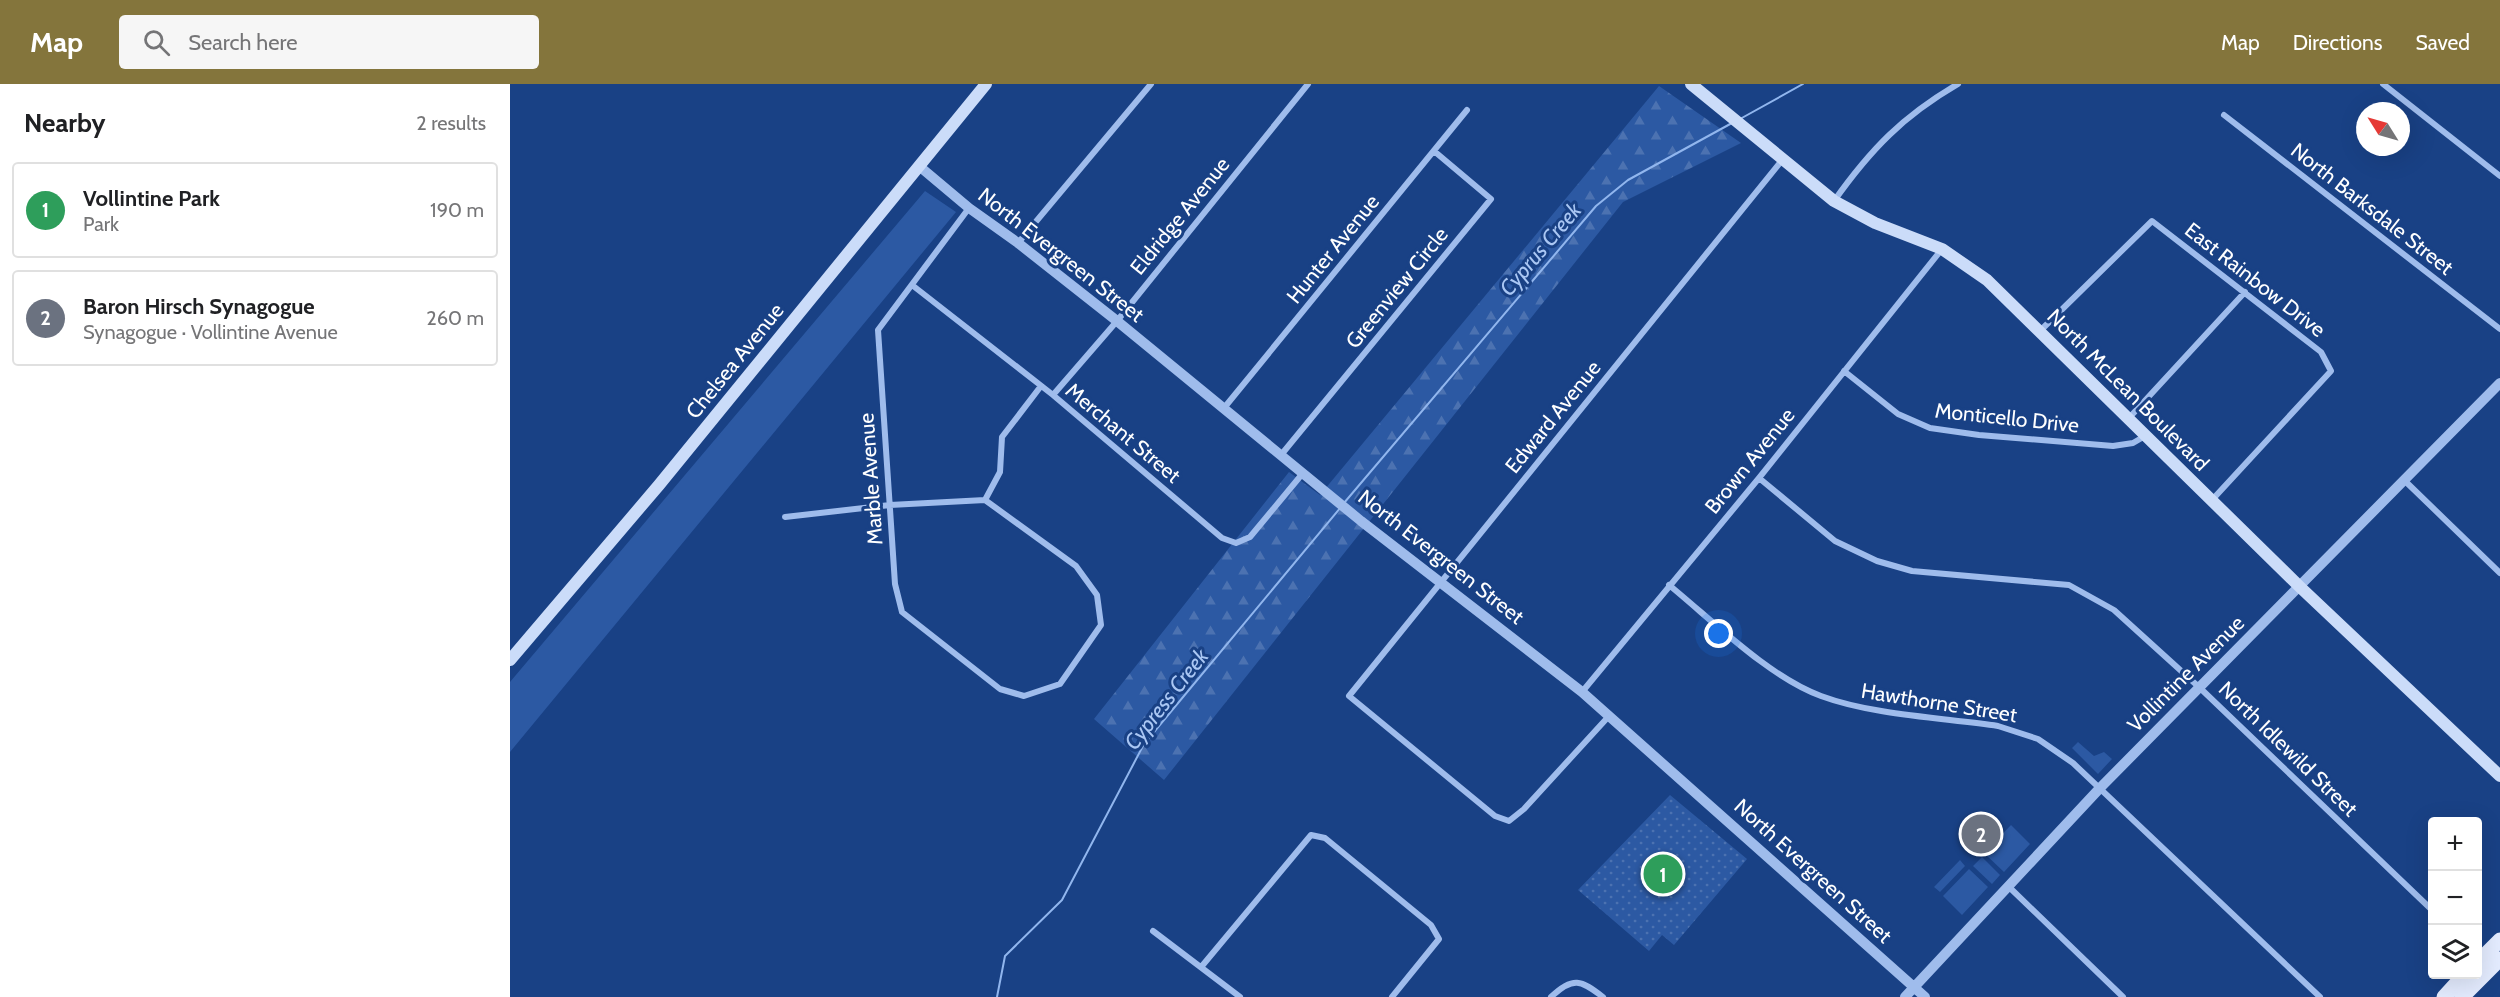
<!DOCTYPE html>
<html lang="en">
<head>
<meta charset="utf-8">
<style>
  :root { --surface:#fff; --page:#f6f6f6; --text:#202124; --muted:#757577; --line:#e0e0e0; --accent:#84753c }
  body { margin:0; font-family:Cabin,sans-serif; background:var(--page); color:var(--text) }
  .controls { position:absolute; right:18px; bottom:18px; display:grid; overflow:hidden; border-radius:6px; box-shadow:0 6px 24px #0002 }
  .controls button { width:54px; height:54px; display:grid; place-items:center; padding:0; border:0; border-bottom:2px solid var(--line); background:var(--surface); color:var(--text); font:30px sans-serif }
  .compass { position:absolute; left:1846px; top:18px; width:54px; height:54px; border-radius:50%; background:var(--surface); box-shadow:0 6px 24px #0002; rotate:307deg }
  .you { position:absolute; left:1209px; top:550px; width:21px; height:21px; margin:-15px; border:4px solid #fff; border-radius:50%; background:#1a73e8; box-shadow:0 0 0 9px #1a73e833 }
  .badge { display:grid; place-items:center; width:39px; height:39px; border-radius:50%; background:var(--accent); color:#fff; font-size:20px; font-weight:700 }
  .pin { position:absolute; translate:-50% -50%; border:3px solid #fff; box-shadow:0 2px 6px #0006 }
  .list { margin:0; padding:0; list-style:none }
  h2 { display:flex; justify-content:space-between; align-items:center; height:78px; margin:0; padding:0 24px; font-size:26px }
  h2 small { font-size:20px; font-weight:400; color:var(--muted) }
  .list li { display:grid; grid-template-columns:39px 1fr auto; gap:18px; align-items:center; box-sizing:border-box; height:96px; margin:0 12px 12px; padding:0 12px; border:2px solid var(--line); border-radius:6px }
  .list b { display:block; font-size:22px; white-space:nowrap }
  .list p { margin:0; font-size:20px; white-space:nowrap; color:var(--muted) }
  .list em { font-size:20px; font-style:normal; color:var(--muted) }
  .icon { flex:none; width:33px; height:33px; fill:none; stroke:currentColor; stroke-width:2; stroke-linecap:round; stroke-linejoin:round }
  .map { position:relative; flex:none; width:1990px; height:913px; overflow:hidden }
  header { display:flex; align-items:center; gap:36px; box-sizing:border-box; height:84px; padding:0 30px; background:var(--accent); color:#fff }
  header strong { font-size:28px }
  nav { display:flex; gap:33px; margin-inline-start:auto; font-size:21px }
  .search { width:420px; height:54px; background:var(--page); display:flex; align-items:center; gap:15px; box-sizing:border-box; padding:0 21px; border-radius:6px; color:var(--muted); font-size:22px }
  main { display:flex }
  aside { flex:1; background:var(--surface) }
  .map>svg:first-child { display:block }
</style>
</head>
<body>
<header>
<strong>Map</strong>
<div class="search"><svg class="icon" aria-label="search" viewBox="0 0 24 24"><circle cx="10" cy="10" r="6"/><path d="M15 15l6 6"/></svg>Search here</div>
<nav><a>Map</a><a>Directions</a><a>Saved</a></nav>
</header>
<main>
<aside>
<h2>Nearby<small>2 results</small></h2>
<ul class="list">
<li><span class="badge" style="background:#2e9e5b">1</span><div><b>Vollintine Park</b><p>Park</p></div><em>190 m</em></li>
<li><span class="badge" style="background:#6b7280">2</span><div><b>Baron Hirsch Synagogue</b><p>Synagogue · Vollintine Avenue</p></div><em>260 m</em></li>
</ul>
</aside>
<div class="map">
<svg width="1990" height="913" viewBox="0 0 1990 913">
  <defs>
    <pattern id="forest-firs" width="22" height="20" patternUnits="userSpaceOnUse" patternTransform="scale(1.5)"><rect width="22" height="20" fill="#2c59a3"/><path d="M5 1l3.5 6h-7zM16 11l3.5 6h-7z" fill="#4c72b1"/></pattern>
    <pattern id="park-dots" width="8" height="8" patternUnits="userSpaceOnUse" patternTransform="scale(1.5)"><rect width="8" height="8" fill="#2c59a3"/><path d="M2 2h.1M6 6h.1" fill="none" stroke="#4c72b1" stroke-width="1.8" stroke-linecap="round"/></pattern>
  </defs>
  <rect width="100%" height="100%" fill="#194185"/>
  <path fill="#2c59a3" d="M415,107L446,128L0,668V598Z
    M1568,658L1584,672L1594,668L1602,675L1588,690L1562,664Z
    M1501,741L1520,760L1494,788L1474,769Z
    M1472,773L1490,791L1482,800L1463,782Z
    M1450,776L1455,782L1430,808L1424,803Z
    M1459,785L1478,803L1452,831L1433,812Z"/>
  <path fill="url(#forest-firs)" d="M1149,2L1231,59L1113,118L654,696L584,635L779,388L810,411Z"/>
  <path fill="url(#park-dots)" d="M1160,711L1237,775L1164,861L1152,851L1139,867L1068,806Z"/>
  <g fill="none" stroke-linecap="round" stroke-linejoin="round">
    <path stroke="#91b6ee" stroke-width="2" d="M1230,35L1293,0
      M834,419L1086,122L1118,96L1222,39
      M487,913L495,872L552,816L634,660L831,423"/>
    <path stroke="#9fbcec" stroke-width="6" d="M1873,0L1990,92
      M1714,31L1990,245
      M1324,117C1361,65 1393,32 1448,0
      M459,124L368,246L385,500L392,528L490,605L514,612L550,600L591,541L587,511L566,482L475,416
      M508,159L641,0
      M402,201L543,311L712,454L726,459L740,453L793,389
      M1530,247L1642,137L1811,268L1821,287L1702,416
      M1334,287L1388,330L1420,344L1469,351L1603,362L1623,359L1635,352
      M543,311L607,237L798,0
      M714,324L957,26
      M1619,334L1735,208
      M771,371L981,115L924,67
      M1249,394L1325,457L1367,477L1402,487L1559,501L1604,526L1690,604L1922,826
      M1894,396L1990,489
      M275,433L380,421L475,416L490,388L492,353L531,302
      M1159,501C1203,537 1259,593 1311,612C1362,631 1434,634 1488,642L1528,655L1563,679L1810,913
      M1072,608L1249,394L1432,165
      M1099,632L1014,725L999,737L985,732L839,612L1273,75
      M1498,802L1613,913
      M643,847L730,913
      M692,882L801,751L815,754L921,841L929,855L882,913
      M1041,913C1063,892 1071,896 1093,913"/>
    <path stroke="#9fbcec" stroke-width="10" d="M409,82L459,124L508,159L607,237L851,437L1072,608L1415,913
      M1395,913L1590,704L1990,299"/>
    <path stroke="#cbdcf9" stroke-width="12" d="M1181,0L1324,117L1365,139L1432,165L1477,196L1790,503L1990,692
      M0,576L149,401L476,0"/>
    <path stroke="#e4ecff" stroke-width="15" d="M1968,878L1990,856
      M1934,913L1955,890
      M1952,913L1990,875"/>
  </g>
  <g text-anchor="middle" stroke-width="6" stroke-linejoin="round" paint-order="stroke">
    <g font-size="21" fill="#fff" stroke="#194185">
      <text transform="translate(1862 125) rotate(38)" y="7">North Barksdale Street</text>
      <text transform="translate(670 132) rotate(-51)" y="7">Eldridge Avenue</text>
      <text transform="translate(823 165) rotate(-51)" y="7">Hunter Avenue</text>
      <text transform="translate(551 171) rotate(38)" y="7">North Evergreen Street</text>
      <text transform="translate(1745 196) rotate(38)" y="7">East Rainbow Drive</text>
      <text transform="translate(887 204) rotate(-51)" y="7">Greenview Circle</text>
      <text transform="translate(225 277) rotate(-51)" y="7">Chelsea Avenue</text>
      <text transform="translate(1618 306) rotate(45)" y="7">North McLean Boulevard</text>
      <text transform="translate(1043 333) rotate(-51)" y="7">Edward Avenue</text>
      <text transform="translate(1497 334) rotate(6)" y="7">Monticello Drive</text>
      <text transform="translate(613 349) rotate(40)" y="7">Merchant Street</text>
      <text transform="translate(1240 377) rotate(-51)" y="7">Brown Avenue</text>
      <text transform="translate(361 395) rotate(-94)" y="7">Marble Avenue</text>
      <text transform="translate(931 473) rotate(38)" y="7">North Evergreen Street</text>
      <text transform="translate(1676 590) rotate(-45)" y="7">Vollintine Avenue</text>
      <text transform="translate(1429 619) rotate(9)" y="7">Hawthorne Street</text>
      <text transform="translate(1778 665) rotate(44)" y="7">North Idlewild Street</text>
      <text transform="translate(1303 787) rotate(42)" y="7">North Evergreen Street</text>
    </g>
    <g font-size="22" font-style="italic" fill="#aac7f4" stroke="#194185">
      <text transform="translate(1030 165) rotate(-50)" y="8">Cyprus Creek</text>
      <text transform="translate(656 615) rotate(-52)" y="8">Cypress Creek</text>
    </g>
  </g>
</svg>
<div class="controls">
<button>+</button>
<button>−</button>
<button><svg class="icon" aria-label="layers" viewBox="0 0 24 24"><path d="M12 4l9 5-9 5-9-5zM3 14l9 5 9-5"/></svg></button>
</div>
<svg class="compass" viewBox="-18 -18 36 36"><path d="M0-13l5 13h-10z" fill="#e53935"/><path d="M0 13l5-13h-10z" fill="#757577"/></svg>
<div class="you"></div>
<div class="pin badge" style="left:1153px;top:790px;background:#2e9e5b">1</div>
<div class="pin badge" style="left:1471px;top:750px;background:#6b7280">2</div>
</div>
</main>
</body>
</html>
